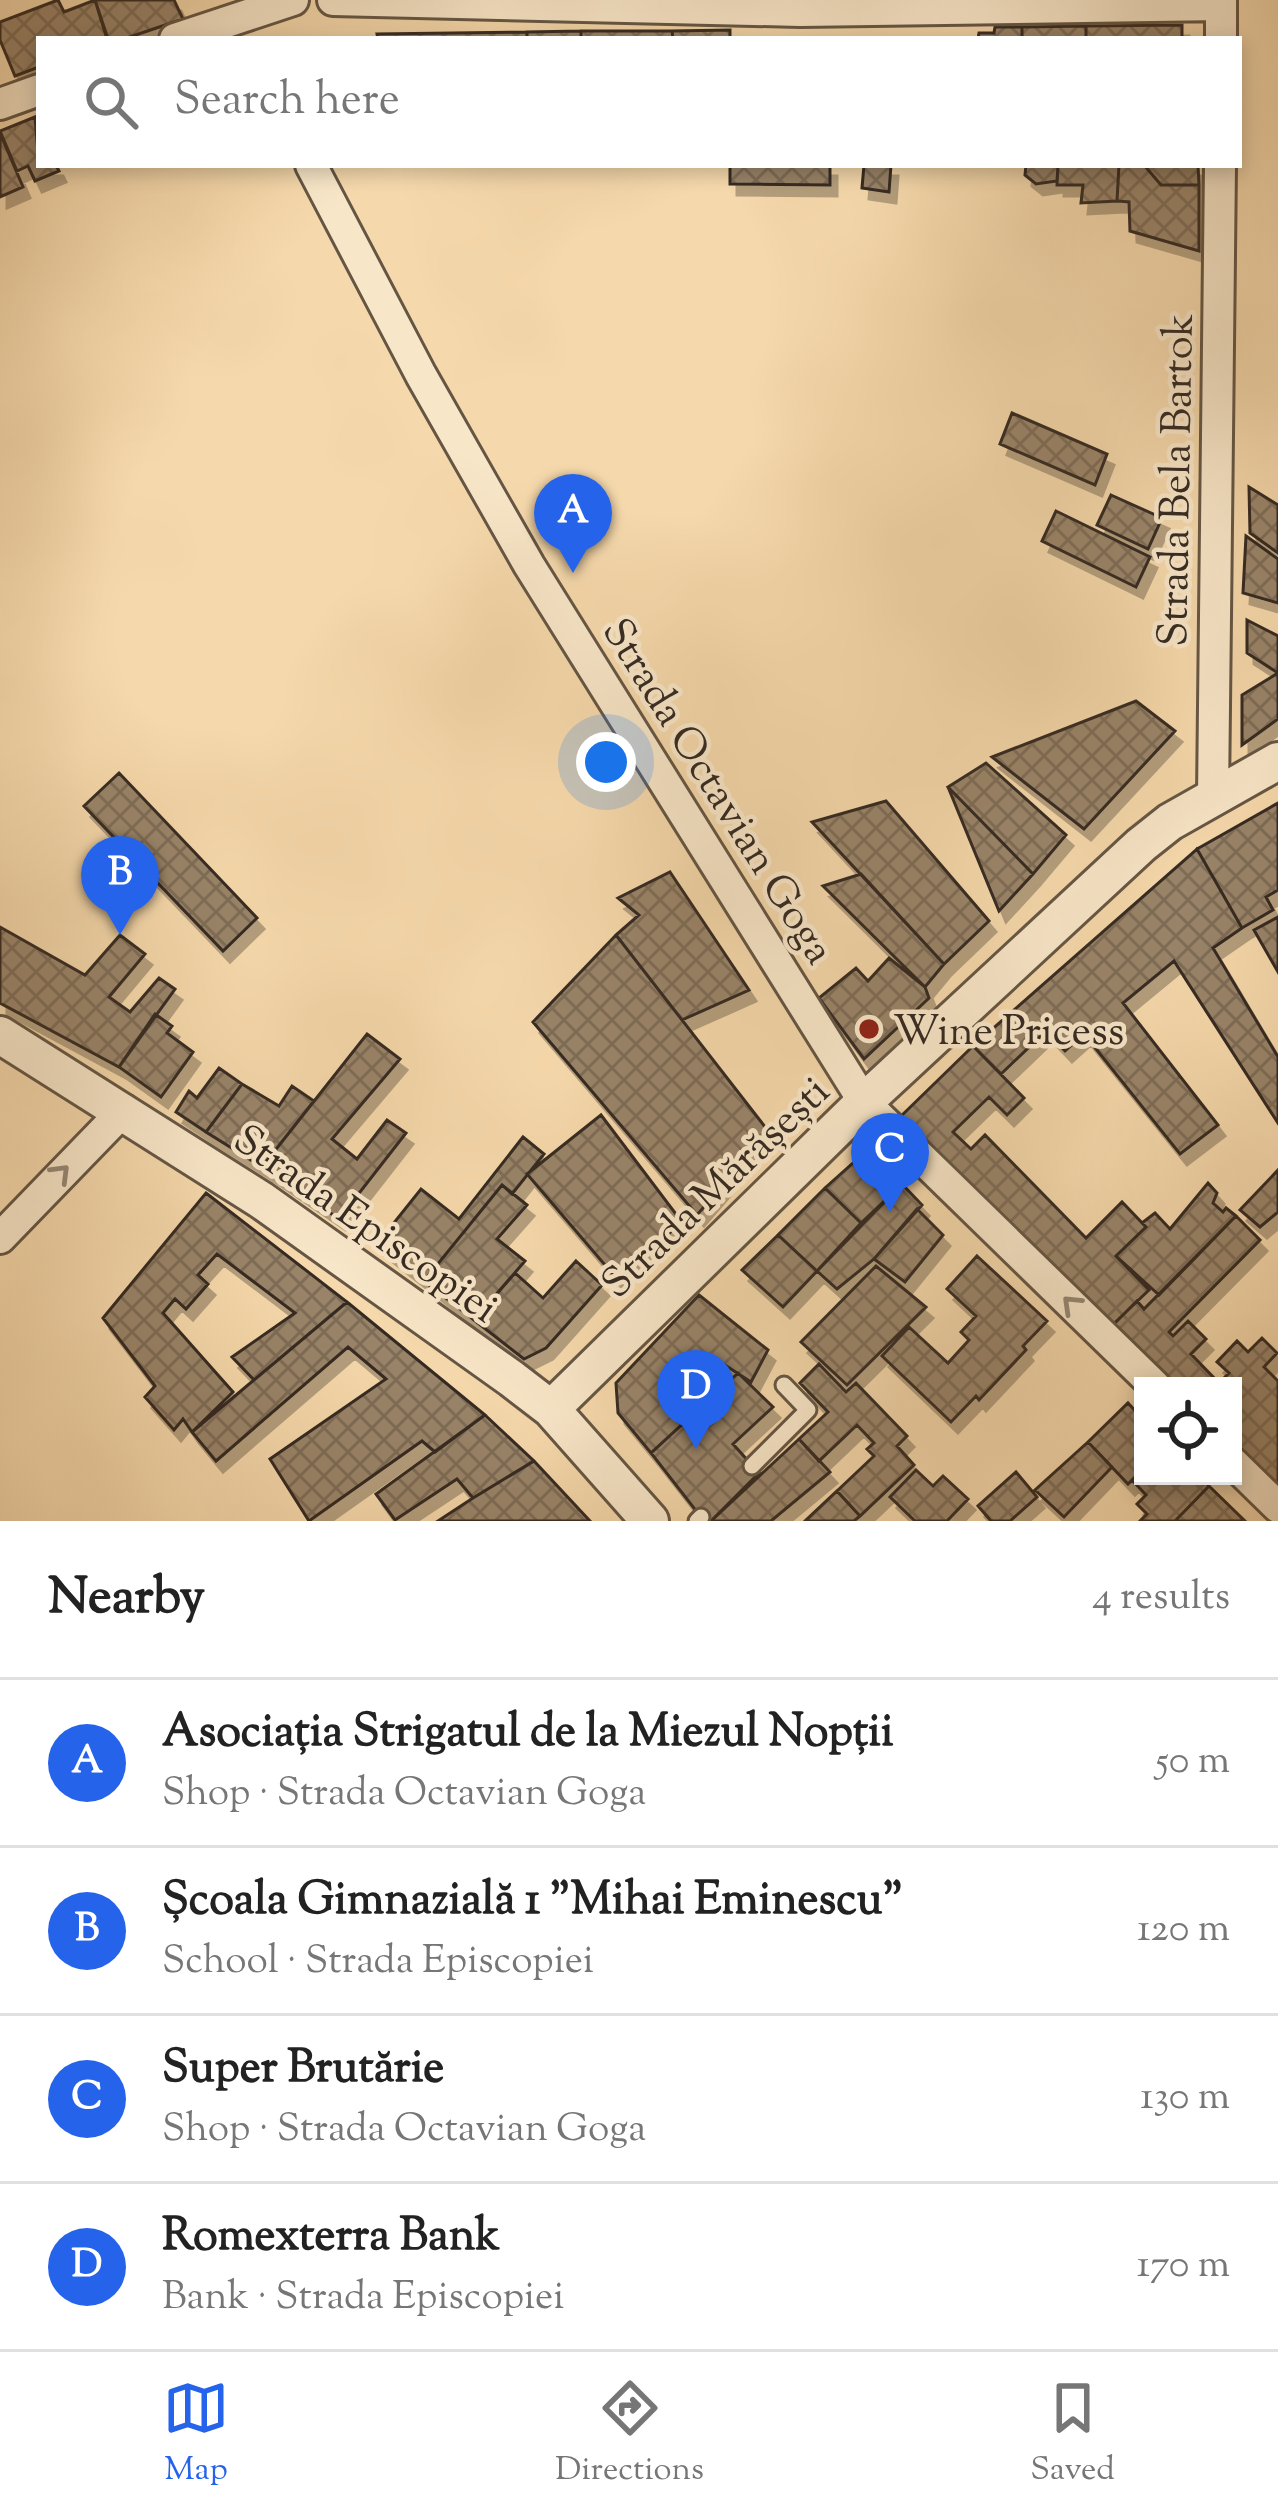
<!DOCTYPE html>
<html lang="en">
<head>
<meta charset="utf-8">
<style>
  :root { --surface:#fff; --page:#f2f2f2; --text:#222; --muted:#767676; --line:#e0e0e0; --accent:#2563eb }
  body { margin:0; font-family:"Sorts Mill Goudy",serif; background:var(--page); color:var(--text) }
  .controls { position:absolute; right:36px; bottom:36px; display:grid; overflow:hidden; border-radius:0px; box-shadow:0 6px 18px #0003 }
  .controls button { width:108px; height:108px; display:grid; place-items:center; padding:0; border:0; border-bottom:3px solid var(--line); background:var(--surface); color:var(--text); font:60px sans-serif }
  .you { position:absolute; left:606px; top:762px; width:42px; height:42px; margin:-30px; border:9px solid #fff; border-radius:50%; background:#1a73e8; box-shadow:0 0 0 18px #1a73e833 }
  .badge { display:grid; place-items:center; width:78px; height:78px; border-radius:50%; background:var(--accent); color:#fff; font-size:39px; font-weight:700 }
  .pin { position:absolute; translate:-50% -99px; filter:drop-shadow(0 3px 6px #0008) }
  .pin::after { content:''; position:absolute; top:63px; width:42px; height:36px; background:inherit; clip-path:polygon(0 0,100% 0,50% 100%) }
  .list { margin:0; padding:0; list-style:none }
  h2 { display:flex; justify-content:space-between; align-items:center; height:156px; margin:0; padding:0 48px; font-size:51px }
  h2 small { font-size:39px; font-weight:400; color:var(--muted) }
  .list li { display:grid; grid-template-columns:78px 1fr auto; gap:36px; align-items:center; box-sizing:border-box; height:168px; padding:0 48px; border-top:3px solid var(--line) }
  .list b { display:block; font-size:45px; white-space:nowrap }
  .list p { margin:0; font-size:39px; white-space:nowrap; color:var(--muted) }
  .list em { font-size:39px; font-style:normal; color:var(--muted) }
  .icon { flex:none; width:66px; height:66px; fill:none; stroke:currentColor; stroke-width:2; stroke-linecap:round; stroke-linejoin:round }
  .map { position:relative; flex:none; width:1278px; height:1521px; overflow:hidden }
  .search { position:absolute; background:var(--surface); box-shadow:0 6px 18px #0003; left:36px; right:36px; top:36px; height:132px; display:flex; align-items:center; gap:30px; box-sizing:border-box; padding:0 42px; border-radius:0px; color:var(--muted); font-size:45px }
  .sheet { height:828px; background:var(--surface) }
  nav { display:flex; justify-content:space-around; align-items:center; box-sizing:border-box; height:168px; border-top:3px solid var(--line); background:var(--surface); font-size:33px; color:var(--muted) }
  nav a { display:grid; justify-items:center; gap:6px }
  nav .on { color:var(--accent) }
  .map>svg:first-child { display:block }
</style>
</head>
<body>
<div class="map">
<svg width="1278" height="1521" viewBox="0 0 1278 1521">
  <defs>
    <pattern id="building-cross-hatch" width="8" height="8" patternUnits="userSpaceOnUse" patternTransform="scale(3)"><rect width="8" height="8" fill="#998469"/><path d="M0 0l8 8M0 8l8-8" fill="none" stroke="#7e6c56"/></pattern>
    <filter id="shadow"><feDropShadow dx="7" dy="11" stdDeviation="0" flood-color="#0004"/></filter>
  </defs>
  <rect width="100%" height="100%" fill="#f5d8ab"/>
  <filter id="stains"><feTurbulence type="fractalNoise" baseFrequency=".00167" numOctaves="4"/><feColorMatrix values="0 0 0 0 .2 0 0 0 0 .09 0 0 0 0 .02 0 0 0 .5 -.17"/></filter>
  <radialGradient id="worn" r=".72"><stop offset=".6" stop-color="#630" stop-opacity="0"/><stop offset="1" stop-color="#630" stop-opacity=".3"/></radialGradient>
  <path fill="url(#building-cross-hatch)" stroke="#352a22" stroke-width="3" filter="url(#shadow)" d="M58,0L64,12L95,0L107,39H39V67L15,76L0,40V22Z
    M95,0H174L183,19L124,39H108Z
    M1182,25V39H1086V26Z
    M1086,26V39H1022V27Z
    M995,27H1022V39H978L979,33H994Z
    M730,30V39H673L672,31Z
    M581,31V39H527V32Z
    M581,31H672L673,39H581Z
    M527,32V39H378L377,34Z
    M35,117L39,165H56L59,171L35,181L28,166L17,171L0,131Z
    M0,133L23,187L0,197Z
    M730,165H830V185L730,184Z
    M864,165H891L889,192L862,188Z
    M1026,165H1058L1057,181L1036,184L1025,175Z
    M1058,165H1119L1117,201L1081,203L1083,185H1057Z
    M1119,165H1144L1161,185H1199V251L1130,231L1129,202L1117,201Z
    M1144,165H1198L1199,185H1161Z
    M1012,413L1107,454L1095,485L1000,444Z
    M1249,487L1278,505V553L1250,533Z
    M1111,495L1162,518L1148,549L1097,525Z
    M1056,511L1150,557L1136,587L1042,541Z
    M1246,536L1278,559V603L1243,593Z
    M1247,620L1278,636V673L1247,653Z
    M1278,673V719L1242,745V695Z
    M1136,701L1175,731L1084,829L992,757Z
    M986,763L1066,835L1033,874L948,787Z
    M119,773L257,918L223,951L84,806Z
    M948,787L1033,874L999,911Z
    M886,801L989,921L944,964L812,822Z
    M1278,803V890L1266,897L1273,910L1242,928L1197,849Z
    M1197,849L1242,928L1213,948L1278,1057V1123L1174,961L1123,1003L1218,1125L1180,1154L1084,1034L1065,1051L1046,1031L1001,1074L973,1046Z
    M670,872L749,990L682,1020L616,935L639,915L618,898Z
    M861,874L944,964L925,987L823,886Z
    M1278,917V972L1254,930Z
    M0,927L85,975L120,935L145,954L109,997L130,1012L159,978L175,989L119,1067L0,1003Z
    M616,935L769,1132L697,1215L533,1022Z
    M889,958L925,987L929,998L864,1059L819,998L856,968L868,981Z
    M155,1014L172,1026L167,1033L193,1052L161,1097L119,1067Z
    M367,1034L400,1059L332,1139L357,1159L387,1120L406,1133L339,1219L262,1167Z
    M973,1046L1024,1098L1007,1115L989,1097L953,1132L971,1149L985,1135L1086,1238L1122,1202L1146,1227L1116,1256L1149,1290L1103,1334L895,1122Z
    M219,1068L242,1084L206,1132L176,1112L189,1091L197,1098Z
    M242,1084L279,1106L292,1086L314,1101L262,1167L206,1132Z
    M601,1115L682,1222L617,1279L527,1174Z
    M523,1137L544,1154L512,1194L502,1185L424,1281L377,1244L421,1189L459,1219Z
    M863,1154L897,1189L861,1223L825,1188Z
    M1278,1170V1212L1260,1227L1240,1210Z
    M1208,1183L1217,1193L1213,1203L1223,1212L1226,1208L1236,1216L1159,1295L1116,1256L1146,1227L1142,1223L1155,1213L1170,1229Z
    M902,1184L922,1205L874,1259L837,1289L817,1271Z
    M502,1185L527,1205L497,1239L525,1261L474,1320L424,1281Z
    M825,1188L861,1223L817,1271L778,1235Z
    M206,1193L347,1302L254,1380L232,1357L295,1313L217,1254L198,1275L208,1284L186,1309L175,1299L163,1313L233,1392L192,1432L183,1419L174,1430L145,1397L155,1386L103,1318Z
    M917,1209L943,1235L905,1282L874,1259Z
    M1236,1216L1260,1240L1169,1332L1173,1336L1188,1321L1206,1339L1191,1354L1219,1383L1229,1373L1217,1362L1237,1341L1248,1352L1262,1338L1277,1353L1264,1367L1278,1381V1492L1233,1448V1386H1169L1110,1328L1137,1301L1144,1309Z
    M778,1235L817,1271L783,1307L742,1270Z
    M977,1256L1047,1321L1023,1346L1026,1350L979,1400L976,1396L951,1422L882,1356L909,1327L948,1363L969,1340L961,1332L976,1316L947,1289Z
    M576,1261L602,1285L546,1348L524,1359L474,1320L515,1273L543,1298Z
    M876,1266L926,1307L847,1385L801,1342Z
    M699,1295L768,1350L751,1382L722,1363L687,1393L700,1408L651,1453L618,1413L616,1383Z
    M347,1302L485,1415L435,1452L422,1441L309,1521L270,1459L386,1379L348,1347L216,1461L192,1432Z
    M819,1364L846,1392L856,1383L907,1436L897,1446L914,1465L860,1516L837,1491L874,1456L867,1449L874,1443L857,1425L819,1461L799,1439L828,1412L800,1383Z
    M738,1373L773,1407L733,1444L759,1473L711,1521H704L651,1453Z
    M1128,1403L1143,1419V1469L1128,1484L1088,1442Z
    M485,1415L534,1461L473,1498L457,1479L395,1520L376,1494Z
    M799,1439L830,1472L771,1521H711Z
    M1088,1442L1112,1467L1064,1517L1035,1490Z
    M534,1461L590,1521H438L473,1498Z
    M1143,1469V1476H1199L1209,1486L1175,1521H1140L1147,1514L1137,1504L1146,1495L1132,1480Z
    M916,1470L933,1486L943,1476L968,1499L947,1521H915L890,1497Z
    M1016,1472L1037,1497L1010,1521H991L978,1506Z
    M1209,1486L1245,1521H1175Z
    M837,1491L860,1516L854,1521H805Z"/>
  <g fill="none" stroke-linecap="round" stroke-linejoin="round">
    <defs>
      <path id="service" d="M752,1466L808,1410L784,1385
        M697,1521L701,1517"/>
      <path id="minor" d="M333,0L800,11L1221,5
        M175,39L293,0
        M1221,39V0
        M0,104L39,90
        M311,165L421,375L529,565L864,1102L1155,1386
        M1213,797L1220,165
        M0,1238L124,1110
        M1233,1463L1278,1507"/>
      <path id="tertiary" d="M0,1035L261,1200L512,1379L551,1409L650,1521
        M551,1409L864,1102L1141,845L1170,822L1278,761"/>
    </defs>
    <use href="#service" stroke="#655644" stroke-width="21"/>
    <use href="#minor" stroke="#655644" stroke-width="36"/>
    <use href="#tertiary" stroke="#655644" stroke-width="42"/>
    <use href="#service" stroke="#f8e6c8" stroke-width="15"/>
    <use href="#minor" stroke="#f8e6c8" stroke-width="30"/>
    <use href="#tertiary" stroke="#f8e6c8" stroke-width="36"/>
  </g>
  <defs><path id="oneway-chevron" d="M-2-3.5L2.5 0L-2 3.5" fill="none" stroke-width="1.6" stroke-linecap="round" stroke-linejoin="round" transform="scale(3)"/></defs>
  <g stroke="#968875">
    <use href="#oneway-chevron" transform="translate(61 1173) rotate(-45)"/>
    <use href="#oneway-chevron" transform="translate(1071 1304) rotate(-136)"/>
  </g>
  <circle fill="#8f2418" stroke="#f8e6c8" stroke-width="4.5" cx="869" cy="1029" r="12"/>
  <g text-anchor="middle" stroke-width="9" stroke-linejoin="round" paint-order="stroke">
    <g font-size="42" fill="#352a22" stroke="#f8e6c8">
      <text transform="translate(1174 480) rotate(-89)" y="15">Strada Bela Bartok</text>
      <text transform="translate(720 790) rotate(58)" y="15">Strada Octavian Goga</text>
      <text transform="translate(714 1186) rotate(-44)" y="15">Strada Mărășești</text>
      <text transform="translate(367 1222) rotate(35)" y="15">Strada Episcopiei</text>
    </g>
    <g font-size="42" fill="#352a22" stroke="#f8e6c8" text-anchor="start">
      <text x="893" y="1044">Wine Pricess</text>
    </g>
  </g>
  <rect width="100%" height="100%" filter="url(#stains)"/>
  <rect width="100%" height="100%" fill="url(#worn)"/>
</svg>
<div class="controls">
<button><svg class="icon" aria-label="locate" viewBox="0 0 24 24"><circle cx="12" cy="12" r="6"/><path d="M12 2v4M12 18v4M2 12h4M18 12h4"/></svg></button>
</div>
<div class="you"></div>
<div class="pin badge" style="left:573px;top:573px">A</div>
<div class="pin badge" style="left:120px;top:935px">B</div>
<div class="pin badge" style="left:890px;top:1212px">C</div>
<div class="pin badge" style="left:696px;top:1449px">D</div>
<div class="search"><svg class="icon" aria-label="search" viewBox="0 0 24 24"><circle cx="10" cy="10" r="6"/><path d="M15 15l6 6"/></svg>Search here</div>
</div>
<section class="sheet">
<h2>Nearby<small>4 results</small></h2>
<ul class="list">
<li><span class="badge">A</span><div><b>Asociația Strigatul de la Miezul Nopții</b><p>Shop · Strada Octavian Goga</p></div><em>50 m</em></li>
<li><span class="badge">B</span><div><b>Școala Gimnazială 1 ”Mihai Eminescu”</b><p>School · Strada Episcopiei</p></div><em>120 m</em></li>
<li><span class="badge">C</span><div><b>Super Brutărie</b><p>Shop · Strada Octavian Goga</p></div><em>130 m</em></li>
<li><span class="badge">D</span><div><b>Romexterra Bank</b><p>Bank · Strada Episcopiei</p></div><em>170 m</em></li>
</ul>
</section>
<nav>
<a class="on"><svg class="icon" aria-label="map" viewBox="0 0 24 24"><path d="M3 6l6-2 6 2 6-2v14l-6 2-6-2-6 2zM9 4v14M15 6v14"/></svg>Map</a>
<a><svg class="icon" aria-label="directions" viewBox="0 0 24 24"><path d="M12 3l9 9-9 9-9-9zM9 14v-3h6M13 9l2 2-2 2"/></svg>Directions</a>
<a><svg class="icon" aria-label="saved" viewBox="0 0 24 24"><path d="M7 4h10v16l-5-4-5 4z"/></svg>Saved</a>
</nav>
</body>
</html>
